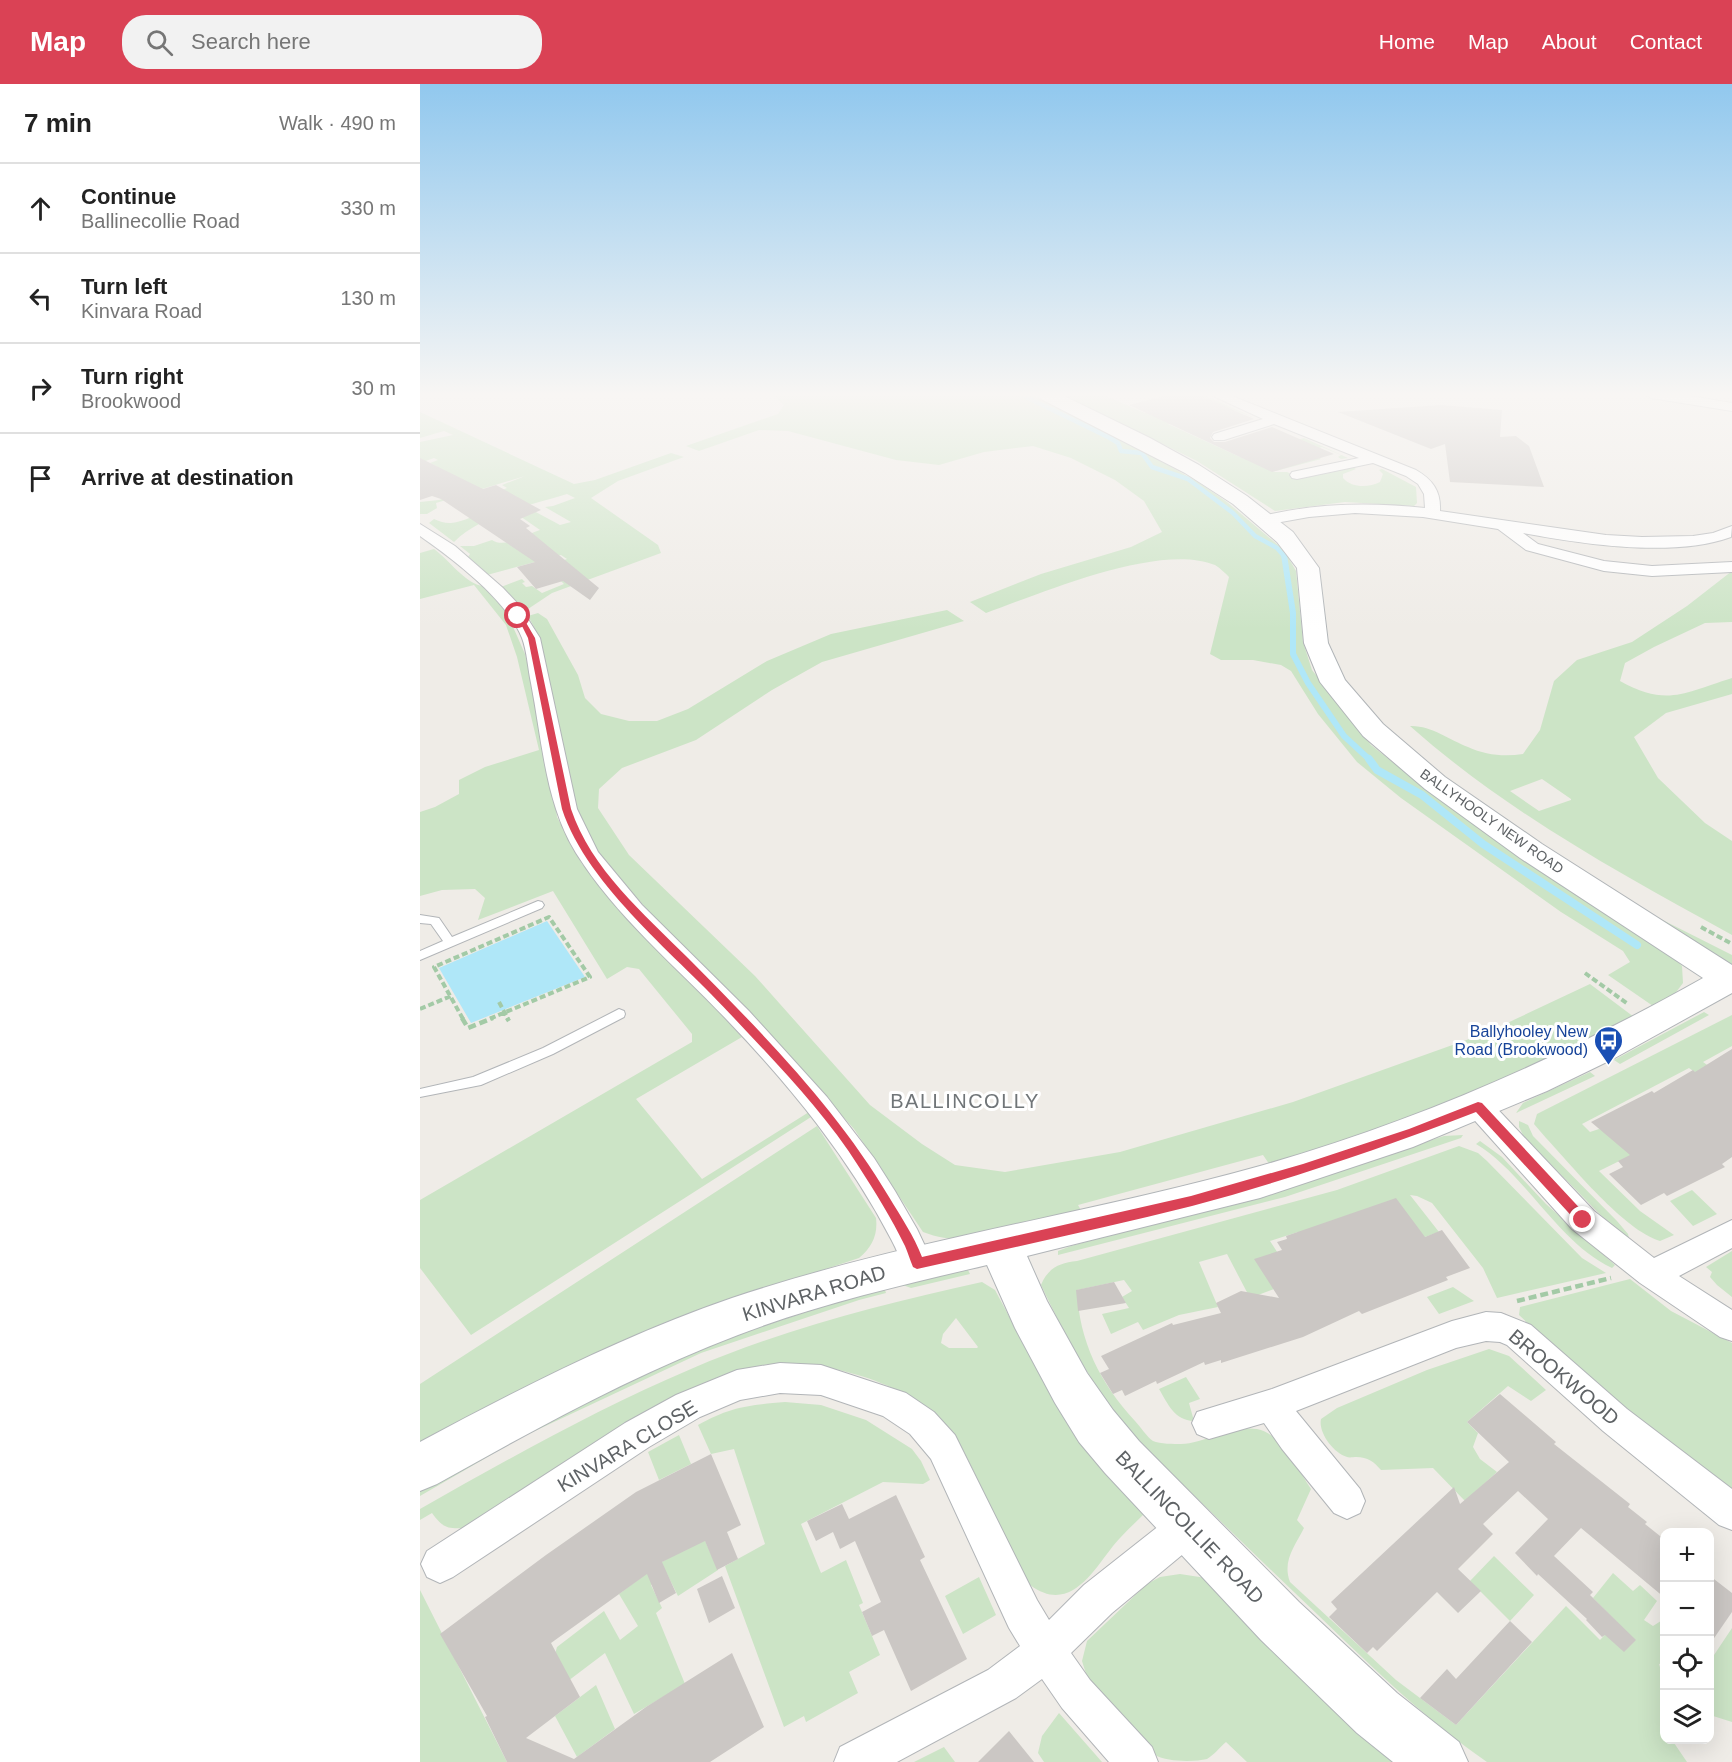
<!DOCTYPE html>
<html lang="en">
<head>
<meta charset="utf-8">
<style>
  :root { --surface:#fff; --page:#f2f2f2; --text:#222; --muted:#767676; --line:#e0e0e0; --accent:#da4255 }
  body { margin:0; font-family:Arial,sans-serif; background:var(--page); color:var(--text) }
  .controls { position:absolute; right:18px; bottom:18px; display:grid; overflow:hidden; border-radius:12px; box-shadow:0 6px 24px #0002 }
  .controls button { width:54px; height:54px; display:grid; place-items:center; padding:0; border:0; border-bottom:2px solid var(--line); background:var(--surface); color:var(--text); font:30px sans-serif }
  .stop { position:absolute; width:18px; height:18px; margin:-14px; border:4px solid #da4255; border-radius:50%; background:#fff }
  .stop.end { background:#da4255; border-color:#fff; box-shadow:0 2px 6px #0008 }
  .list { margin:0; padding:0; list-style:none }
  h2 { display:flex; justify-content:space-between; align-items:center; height:78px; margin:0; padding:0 24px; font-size:26px }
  h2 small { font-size:20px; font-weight:400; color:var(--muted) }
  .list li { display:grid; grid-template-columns:39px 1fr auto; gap:18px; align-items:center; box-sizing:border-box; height:90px; padding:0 24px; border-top:2px solid var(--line) }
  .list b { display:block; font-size:22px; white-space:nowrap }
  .list p { margin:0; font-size:20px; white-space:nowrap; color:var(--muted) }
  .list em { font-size:20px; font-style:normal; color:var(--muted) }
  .icon { flex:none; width:33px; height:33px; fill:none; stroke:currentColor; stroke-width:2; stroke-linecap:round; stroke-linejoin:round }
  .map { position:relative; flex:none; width:1312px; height:1678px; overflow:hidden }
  header { display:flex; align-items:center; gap:36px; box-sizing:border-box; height:84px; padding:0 30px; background:var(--accent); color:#fff }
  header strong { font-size:28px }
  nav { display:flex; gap:33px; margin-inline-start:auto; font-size:21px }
  .search { width:420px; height:54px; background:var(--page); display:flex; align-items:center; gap:15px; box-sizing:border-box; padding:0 21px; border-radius:24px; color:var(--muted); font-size:22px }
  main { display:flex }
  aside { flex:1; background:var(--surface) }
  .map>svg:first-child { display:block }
</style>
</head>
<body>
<header>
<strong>Map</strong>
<div class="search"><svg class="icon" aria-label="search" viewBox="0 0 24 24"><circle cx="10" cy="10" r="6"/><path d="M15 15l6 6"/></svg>Search here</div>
<nav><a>Home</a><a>Map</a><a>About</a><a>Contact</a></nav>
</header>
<main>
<aside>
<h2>7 min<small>Walk · 490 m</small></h2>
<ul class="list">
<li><svg class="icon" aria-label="ahead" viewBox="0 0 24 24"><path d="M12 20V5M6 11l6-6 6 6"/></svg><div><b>Continue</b><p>Ballinecollie Road</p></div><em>330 m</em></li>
<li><svg class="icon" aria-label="left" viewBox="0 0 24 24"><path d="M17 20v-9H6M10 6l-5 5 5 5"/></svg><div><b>Turn left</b><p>Kinvara Road</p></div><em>130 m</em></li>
<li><svg class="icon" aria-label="right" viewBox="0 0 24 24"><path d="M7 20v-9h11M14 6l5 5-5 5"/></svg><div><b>Turn right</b><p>Brookwood</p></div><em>30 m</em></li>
<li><svg class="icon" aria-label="arrive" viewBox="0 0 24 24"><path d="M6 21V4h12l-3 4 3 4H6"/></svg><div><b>Arrive at destination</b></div></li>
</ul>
</aside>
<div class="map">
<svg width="1312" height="1678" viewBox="0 0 1312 1678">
  <rect width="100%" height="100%" fill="#efece7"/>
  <path fill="#cce4c6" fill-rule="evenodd" d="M341,310H609L719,365L778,398L807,418L864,466L876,487L883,558L892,586L951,661L1028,722L1249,868L1262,882L1263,899L1251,915L1233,922L1188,891L1210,878L1203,867L1141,828L981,714L937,678L898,630L871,587L861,581L833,576H801L790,570L809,493C805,489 800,484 795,481C739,458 622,509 566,529L550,518L621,490L711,463L742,448L724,417L695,396L651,374L613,362L564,368L519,381L476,376L368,347L339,346L279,367L266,362L358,330L364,321L354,312Z
    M642,310H681L725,329L786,312L837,335L809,324L748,340L820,373L884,354L928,374L921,375L918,373L921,371L902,363L890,367L901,375L852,388H867L881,394L932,382L936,385L923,390V394C932,404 948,404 960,398L963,390L959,386L962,385L996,403L997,419L994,422L925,418L855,427L777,377Z
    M0,328L154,400L175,396L251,369L264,373L198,397L171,414L238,461L241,469L132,509L105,527L81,503L102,495L105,498L102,499L106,503L112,502L122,509L144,500L138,494L136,479L147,475L141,471L67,491L48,473L50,470L40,462H54L72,456C85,465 106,450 120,446L97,430L112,426L140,441L151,438L125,423L133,422L155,414L147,410C108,422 63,430 34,458L9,439L14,435C23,439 28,440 37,438C66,432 65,412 87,404L82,401L105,392L16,419L17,424L7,430H0V418L19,416L40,409L16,382L10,379L18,376L14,374L0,379V358L33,351L24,347L0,354Z
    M14,465C28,475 47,501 63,502L86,527L105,570L131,680L137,733L162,780L322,953L216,1015L282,1095L389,1028L391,1033L51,1251L0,1184V1116L272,958V950L219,885L207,883L187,895L133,807L58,836L65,814L55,805L22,806L0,812V728L15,723L39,710V696L65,683L119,666L97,573L86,541L54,501L0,515V469Z
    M1312,487V538L1285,539L1234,563L1205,579L1200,597C1247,623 1264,609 1312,594V610L1246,629L1214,653L1238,694L1285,739L1312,757V851C1199,789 1087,728 990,642C1010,641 1030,656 1048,663C1065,671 1084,673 1103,670L1120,646L1134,597L1157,576L1212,558L1267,522ZM1122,695L1151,715V716L1119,727L1090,707Z
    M527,526L544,537L402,578L352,606L276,656L202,684L179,705L178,724L209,771L335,892L450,1021L502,1060L535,1081L585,1088L700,1068L873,1018L1066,949L1170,900L1214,933L1052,1012L852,1084L843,1071L658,1121L663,1130C612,1143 554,1168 503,1148L434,1045L345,946L232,831L185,777L159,738L119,552L108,532L118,529L127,535L158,591L165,614L181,630L209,637H237L268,625L347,577L411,550Z
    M1191,810L1312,871V886Z
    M1284,928L1289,931L1200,980L1194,976Z
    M1312,931V962L1283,978L1312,999L1286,996L1269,984L1162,1040L1170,1048L1179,1045L1230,1062L1179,1087L1220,1127L1254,1151L1240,1157C1204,1146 1153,1083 1126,1054L1114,1040L1117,1030Z
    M1170,988L1175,992L1096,1029L1103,1019Z
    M1099,1037L1108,1041L1113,1052L1197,1137L1208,1150L1211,1162L1104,1053L1099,1043Z
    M397,1042L456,1134C458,1151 452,1163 439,1174L303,1219L0,1363V1300Z
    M1043,1051L1041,1054L865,1113L638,1171V1167L651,1162L859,1106L1024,1052Z
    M1060,1057L1082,1073L1126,1120L1195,1181L1192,1184C1138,1159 1105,1089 1056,1060Z
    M1039,1062L1058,1069L1067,1077L1162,1174L1186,1189L1077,1214L1063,1184L1012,1119L997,1112L990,1111L1019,1148L1002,1154L878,1148L850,1157L876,1197L830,1214L807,1170L779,1178L798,1223L759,1231L723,1246L718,1238L691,1250L682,1230L709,1224L702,1213L712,1207L704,1196L657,1206C659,1257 680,1299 715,1337C720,1342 727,1353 733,1357C740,1360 754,1360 761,1360C786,1359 811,1341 837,1345C861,1349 879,1387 891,1405L877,1436L884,1444C875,1462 862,1477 870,1498L976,1596L1036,1641L1146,1522L1180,1556L1197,1538L1173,1514L1193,1489L1213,1507L1220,1501L1237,1517L1224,1536L1233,1542L1244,1535V1579L1239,1580L1244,1596V1656H1252L1267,1678H1067C1005,1635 952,1583 898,1531C838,1474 779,1416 720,1359C677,1310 649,1260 621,1201C628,1184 639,1179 657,1177L917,1106Z
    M1272,1106L1297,1130L1273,1142L1250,1117Z
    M1312,1167V1213L1297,1201L1290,1193L1292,1188L1286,1183Z
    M548,1186L550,1190L491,1204L480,1200Z
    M1210,1195L1251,1227L1312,1259V1410L1172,1299L1099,1231L1100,1223Z
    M562,1198L575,1206L605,1262L726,1428C715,1439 703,1450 693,1462C672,1489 649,1530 610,1501C580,1455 564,1401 536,1354C505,1303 408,1275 351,1280C324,1283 302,1292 278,1303L46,1444C27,1445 23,1444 12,1429L0,1436V1425C88,1375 177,1325 271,1285C364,1245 463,1220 562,1198ZM536,1234L558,1263L557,1264H529L521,1259L523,1250Z
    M464,1203L466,1209L439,1216L281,1269L102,1353L0,1412V1403L278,1263Z
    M1033,1203L1054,1217L1019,1230L1007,1213Z
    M1069,1265L1089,1272L1126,1306L1111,1317L1088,1302L1047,1338L1058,1349L1053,1363L1060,1375L1077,1388L1045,1417L1013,1384L961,1386C954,1378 948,1373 936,1373C934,1373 929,1374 927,1373C913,1369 898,1348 901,1335L917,1324L1007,1286Z
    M766,1293L780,1315L769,1319L774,1337C754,1336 748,1320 739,1305Z
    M365,1318L401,1321L446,1336L492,1365L501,1377L510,1396L503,1400L463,1398L381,1440L401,1489L426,1476L443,1519L439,1521L460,1571L429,1588L438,1609L386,1638L384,1632L364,1643L305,1482L345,1460L314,1365L291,1370L278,1341C310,1323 328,1321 365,1318Z
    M259,1351L271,1380L239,1396L228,1368Z
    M283,1452L298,1486L258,1512L247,1490L231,1501L242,1524L236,1529L265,1600L214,1630L185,1569L148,1597L133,1577L137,1563L184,1527L200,1556L218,1542L199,1510L242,1478Z
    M1074,1472L1114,1511L1090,1537L1050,1497Z
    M760,1490L786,1494L987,1678H827L806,1658C800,1663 794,1671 787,1675C774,1678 747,1678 735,1671L668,1596L662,1577L667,1557L727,1500L740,1493Z
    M559,1493L576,1531L543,1550L525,1512Z
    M0,1506L87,1678H0Z
    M1312,1544V1638L1290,1631V1577Z
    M176,1601L195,1645L157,1673L135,1632Z
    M639,1629L682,1678H624L618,1669L622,1652Z
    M524,1663L535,1678H494Z"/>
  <path fill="#afe7f8" d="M127,837L165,893L51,939L19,884Z"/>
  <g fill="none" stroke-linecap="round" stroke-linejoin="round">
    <path stroke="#afe7f8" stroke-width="4.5" d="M600,310L690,354L698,359L701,367L722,369L732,383L768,395L813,429L835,452L857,464L864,472"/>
    <path stroke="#afe7f8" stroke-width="6" d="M864,471L873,529V570L888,599L924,652L950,676"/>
    <path stroke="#afe7f8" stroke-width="8" d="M949,675L957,686L1002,711L1063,760L1217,861"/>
  </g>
  <path fill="#cbc7c4" d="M751,310H777L834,335L793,348L790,354L794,358H805L852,343L914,370L852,388L709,321Z
    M1021,321L1082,326L1080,353L1096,352L1109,362L1124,403L1030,398L1025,360L1011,365L918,328Z
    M0,374L63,405L76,401L121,426L100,435L110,442L106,444L179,504L170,516L143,497L116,505L97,483L115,478L21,415L12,412L0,416Z
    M1312,965V1073L1302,1080L1305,1083L1247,1112L1244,1109L1221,1121L1189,1090L1203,1083L1198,1077L1210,1071L1171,1038L1232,1007L1234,1009L1273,986L1275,988Z
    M976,1114L1005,1153L1022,1146L1050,1184L1026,1193L1028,1196L942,1230L939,1227L883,1253L801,1279V1276L785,1281L784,1278L737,1300L736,1297L705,1312L702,1306L693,1310L680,1289L689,1285L681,1272L752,1239L753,1241L801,1229L796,1219L821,1207L859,1214L834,1175L862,1166L857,1158L867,1155L866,1152Z
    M694,1198L706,1219L658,1227L656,1206Z
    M1080,1310L1136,1358L1134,1360L1210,1420L1208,1423L1227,1438L1225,1440L1245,1456V1514L1161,1444L1134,1472L1173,1508L1170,1511L1216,1556L1204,1568L1185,1551L1182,1553L1166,1536L1167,1535L1118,1490L1117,1492L1095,1469L1128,1435L1098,1407L1063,1440L1073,1450L1038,1485L1061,1507L1038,1529L1017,1508L957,1567L953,1563L947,1569L909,1533L917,1525L911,1518L1034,1403L1040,1420L1089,1378L1047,1338Z
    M291,1370L321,1441L307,1448L318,1475L297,1486L285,1457L242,1478L256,1509L239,1519L227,1490L131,1559L160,1613L106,1654L154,1675L226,1623L312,1569L344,1643L290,1678H87L65,1633L67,1632L20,1550L126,1471L216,1408Z
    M476,1411L505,1473L500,1476L547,1575L491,1607L464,1546L452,1552L442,1528L461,1518L435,1457L420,1465L413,1448L396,1457L387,1437L422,1420L429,1435Z
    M302,1492L315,1524L289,1539L277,1505Z
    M1290,1492L1312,1509V1528L1290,1560Z
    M1090,1537L1112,1558L1036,1641L1000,1614L1027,1585L1036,1595Z
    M589,1647L614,1678H558Z"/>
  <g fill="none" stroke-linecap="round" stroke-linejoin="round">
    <defs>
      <path id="lane" d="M118,817L122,818L124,821L122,824L0,876V867L23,857L11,840L0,839V831L19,834L32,853Z
        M199,925L204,927L205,930L204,933L133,970L61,1001L0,1013V1005L53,993L123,964Z"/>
      <path id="street" d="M789,310H807L996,386C1013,396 1021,407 1020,427L1186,451L1222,453L1273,452L1293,449L1312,442L1311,453C1253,474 1163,460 1103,449L1118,460L1184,477L1232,482L1312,478V488L1232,492L1184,487L1106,466L1078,445L1003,433L935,429L889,433L844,441L839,439L836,436L839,433C893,419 949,418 1005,424L1004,410L998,400L986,392L953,379L877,395L872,394L870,391L872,388L939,374L854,340L804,356H794L792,353L794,350L843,335Z
        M1225,310H1258L1312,319V327L1231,314Z
        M0,440L35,462L83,504L99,521L120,554L157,725L178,768L222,821L329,927L407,1013L454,1074L475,1107L497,1145L513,1179L508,1188L497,1192L486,1188C481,1177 477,1166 471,1155C429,1074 371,1003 308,937C257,883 196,833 156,769C125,719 122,655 111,599C108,585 107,567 102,554C87,516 33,475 0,452Z
        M1058,1012L1068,1015L1174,1127L1234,1174L1312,1136V1164L1259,1192L1312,1226V1257L1300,1253L1220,1199L1152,1145L1048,1029L1044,1022L1048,1015Z
        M1066,1228L1081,1229L1111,1241L1207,1325L1312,1405V1446L1299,1441L1183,1347L1087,1261L1080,1258L1066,1257L1036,1264L876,1327L940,1405L945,1417L940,1429L927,1435L914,1429L862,1365L844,1339L789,1355L777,1350L772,1339L777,1328L852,1305L1032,1237Z
        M360,1279L401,1281L486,1309L514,1328L535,1351L617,1516L629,1536L664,1501L754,1430L767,1425L780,1430L785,1443L780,1456L692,1529L651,1569L670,1596L732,1663L738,1678H689L642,1624L622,1595L596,1614L477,1678H414L420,1663L568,1586L600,1562L589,1544L511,1375L490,1350L463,1332L401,1311L360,1309L320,1316L280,1333L229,1363L33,1493L20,1499L7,1493L1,1480L7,1467L205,1339L256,1311L317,1286Z"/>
      <path id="secondary" d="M617,310H640L730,354L779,381L827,412L873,448L899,484L908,559L925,596L963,640L1025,693L1122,760L1312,881V909L1193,975L1127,1007L993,1063L840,1114L607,1172L627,1217L667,1289L693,1326L719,1357L879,1518L977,1609L1039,1658L1048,1678H973L937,1649L841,1556L685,1389L659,1358L635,1319L595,1244L567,1181C483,1201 398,1220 318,1251C213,1291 115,1345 17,1400L0,1407V1358C101,1304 204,1251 312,1214C485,1156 665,1131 840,1082C995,1038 1143,973 1283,894L1100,774L1005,705L943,652L900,598L884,559L877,484L857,458L813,420L765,389L619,314Z"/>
    </defs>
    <use href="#lane" stroke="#b2b5b8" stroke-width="2"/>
    <use href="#street" stroke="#b2b5b8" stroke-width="2"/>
    <use href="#secondary" stroke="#b1b5b8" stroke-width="2"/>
    <path stroke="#a3caa6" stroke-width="4" stroke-dasharray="6 3" stroke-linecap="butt" d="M1281,843L1312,860
      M1165,889L1208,920
      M79,918L88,935
      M0,925L31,912
      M43,935L14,883L129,833L170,893L69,935"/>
    <path stroke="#a3caa6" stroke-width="4.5" stroke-dasharray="8 4" stroke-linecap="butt" d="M42,934L48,944L73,934
      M87,934L89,937
      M1097,1217L1191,1194"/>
    <use href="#lane" fill="#fff" fill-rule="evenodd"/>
    <use href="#street" fill="#fff" fill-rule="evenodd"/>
    <use href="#secondary" fill="#fff" fill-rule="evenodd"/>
  </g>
  <linearGradient id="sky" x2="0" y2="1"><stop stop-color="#91c8ee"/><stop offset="0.57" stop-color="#f8f6f4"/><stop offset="1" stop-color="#f8f6f4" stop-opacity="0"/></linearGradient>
  <rect width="1312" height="545" fill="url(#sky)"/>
  <path fill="#da4255" d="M96,530H101L115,554L151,725C171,785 224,830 268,874C341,948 416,1023 469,1113C481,1133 494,1152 502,1173L771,1112L883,1080L989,1045L1058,1018L1062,1019L1167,1132L1169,1136L1167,1139H1158L1056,1028C963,1064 868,1096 772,1122C681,1145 589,1164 497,1185L493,1183C490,1176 488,1169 485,1162C472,1135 455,1108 439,1083C405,1029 358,981 314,934C259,873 168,804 142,725L108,554Z"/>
  <defs>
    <symbol id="bus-pin" viewBox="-11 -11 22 30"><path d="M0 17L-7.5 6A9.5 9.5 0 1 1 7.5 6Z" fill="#1a4fb4" stroke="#fff"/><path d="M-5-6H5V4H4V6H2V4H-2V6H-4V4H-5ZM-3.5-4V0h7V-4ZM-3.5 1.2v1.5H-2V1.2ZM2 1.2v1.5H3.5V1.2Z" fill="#fff"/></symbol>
  </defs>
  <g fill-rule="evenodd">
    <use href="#bus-pin" x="1172" y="940" width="33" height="45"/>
  </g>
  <g text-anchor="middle" stroke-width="6" stroke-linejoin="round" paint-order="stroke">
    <g font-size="14" fill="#5f6366" stroke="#fff">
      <text transform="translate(1072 737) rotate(35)" y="5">BALLYHOOLY NEW ROAD</text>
    </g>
    <g font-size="16" fill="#164399" stroke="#fff" text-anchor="end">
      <text x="1168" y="953">Ballyhooley New<tspan x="1168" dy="18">Road (Brookwood)</tspan></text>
    </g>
    <g font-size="20" letter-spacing="1.5" fill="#707578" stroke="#fff">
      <text x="545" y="1024">BALLINCOLLY</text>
    </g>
    <g font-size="20" fill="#5f6366" stroke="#fff">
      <text transform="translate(394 1209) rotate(-17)" y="7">KINVARA ROAD</text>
      <text transform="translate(1144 1293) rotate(40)" y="7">BROOKWOOD</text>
      <text transform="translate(207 1362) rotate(-31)" y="7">KINVARA CLOSE</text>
      <text transform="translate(770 1443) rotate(46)" y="7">BALLINCOLLIE ROAD</text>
    </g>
  </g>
</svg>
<div class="controls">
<button>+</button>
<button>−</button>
<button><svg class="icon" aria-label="locate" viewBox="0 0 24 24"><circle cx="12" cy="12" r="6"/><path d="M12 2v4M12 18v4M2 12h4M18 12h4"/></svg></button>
<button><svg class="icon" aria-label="layers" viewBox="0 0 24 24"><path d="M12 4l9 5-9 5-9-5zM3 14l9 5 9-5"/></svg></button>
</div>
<div class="stop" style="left:98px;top:532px"></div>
<div class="stop end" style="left:1163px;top:1136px"></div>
</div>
</main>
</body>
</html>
